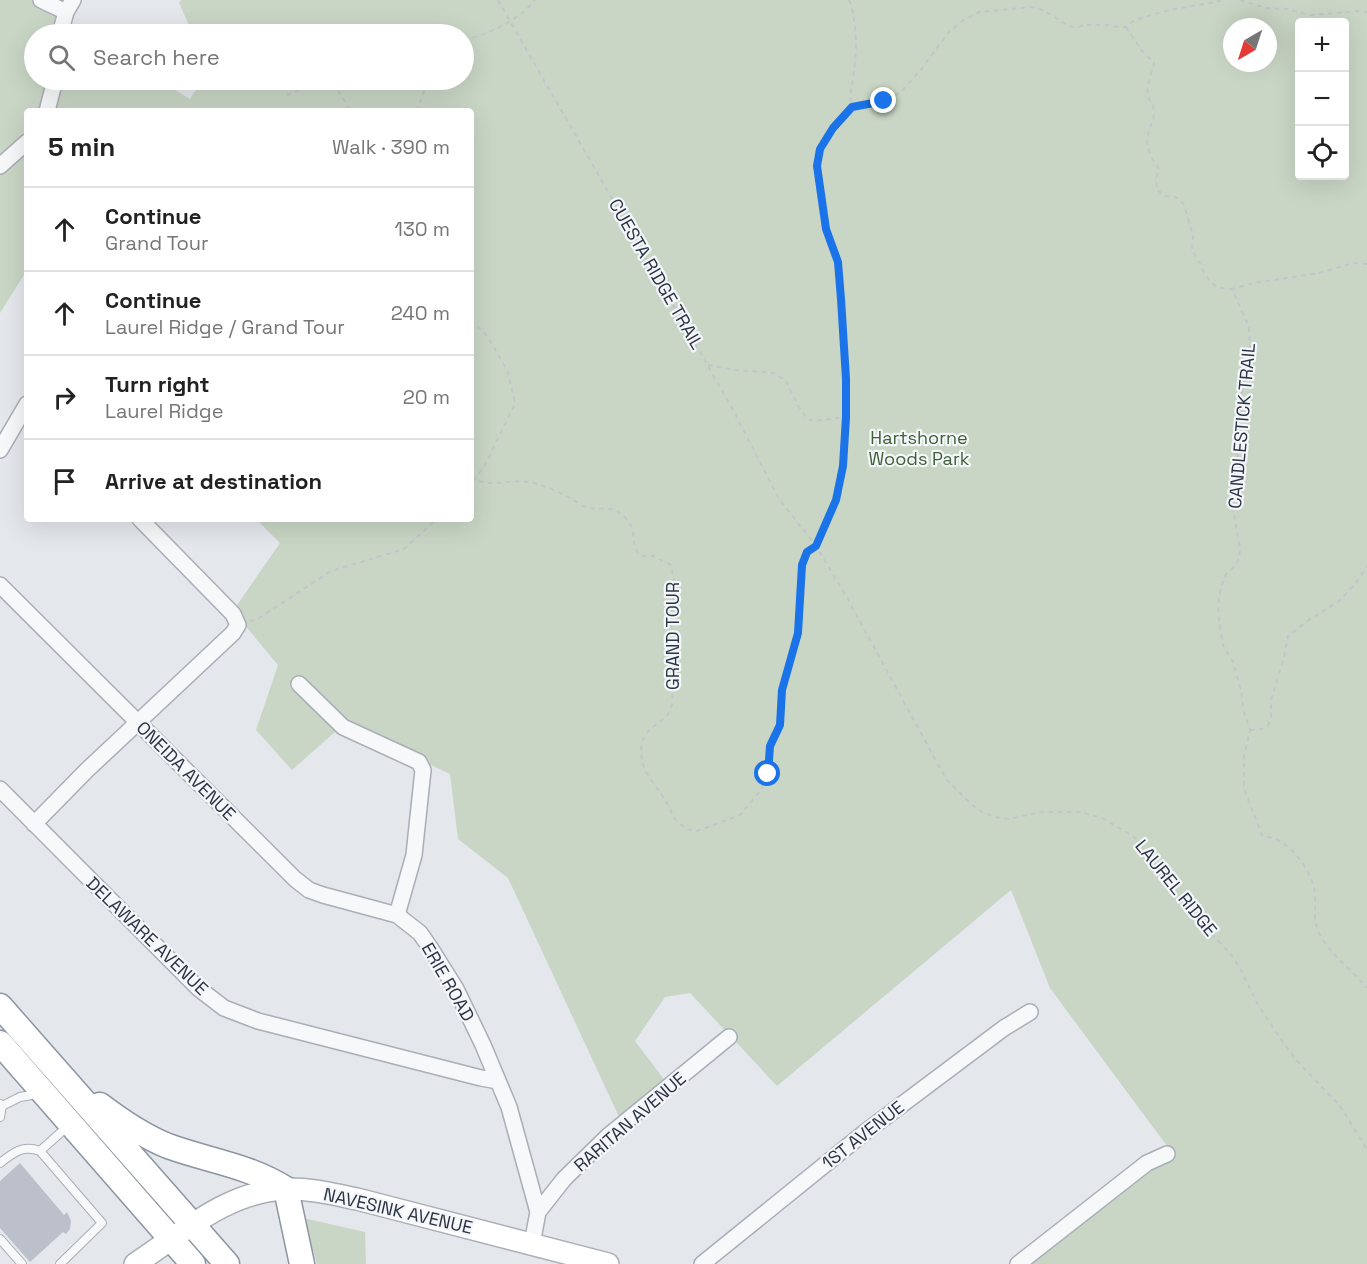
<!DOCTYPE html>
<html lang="en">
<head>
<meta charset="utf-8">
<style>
  :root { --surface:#fff; --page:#f2f2f2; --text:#222; --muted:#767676; --line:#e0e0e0 }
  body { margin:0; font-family:"Space Grotesk",sans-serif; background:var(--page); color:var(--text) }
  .controls { position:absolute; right:18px; top:18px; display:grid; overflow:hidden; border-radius:6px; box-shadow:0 6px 24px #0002 }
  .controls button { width:54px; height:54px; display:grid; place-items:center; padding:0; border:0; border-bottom:2px solid var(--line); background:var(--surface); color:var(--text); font:30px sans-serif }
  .compass { position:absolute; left:1223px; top:18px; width:54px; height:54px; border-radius:50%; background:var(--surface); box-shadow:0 6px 24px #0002; rotate:219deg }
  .stop { position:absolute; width:18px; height:18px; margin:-14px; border:4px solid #1a73e8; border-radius:50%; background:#fff }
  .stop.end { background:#1a73e8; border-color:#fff; box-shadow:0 2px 6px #0008 }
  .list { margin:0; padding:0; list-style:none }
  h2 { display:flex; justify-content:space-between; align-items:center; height:78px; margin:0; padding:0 24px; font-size:26px }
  h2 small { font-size:20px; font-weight:400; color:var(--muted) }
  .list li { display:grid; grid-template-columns:39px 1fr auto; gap:18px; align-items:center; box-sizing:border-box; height:84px; padding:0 24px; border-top:2px solid var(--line) }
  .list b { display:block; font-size:22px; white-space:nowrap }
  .list p { margin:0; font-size:20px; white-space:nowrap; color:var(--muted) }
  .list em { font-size:20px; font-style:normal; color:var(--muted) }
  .icon { flex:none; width:33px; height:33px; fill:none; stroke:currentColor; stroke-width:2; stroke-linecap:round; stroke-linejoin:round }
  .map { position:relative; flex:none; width:1367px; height:1264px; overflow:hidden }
  .search { position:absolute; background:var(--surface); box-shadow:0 6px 24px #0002; left:24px; top:24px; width:450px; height:66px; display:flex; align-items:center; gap:15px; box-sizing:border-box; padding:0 21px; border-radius:33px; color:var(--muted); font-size:22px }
  .panel { position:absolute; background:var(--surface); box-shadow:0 6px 24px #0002; left:24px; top:108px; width:450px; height:414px; border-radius:6px }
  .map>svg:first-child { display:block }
</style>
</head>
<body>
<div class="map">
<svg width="1367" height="1264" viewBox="0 0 1367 1264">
  <rect width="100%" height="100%" fill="#e4e7ec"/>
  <path fill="#c9d6c5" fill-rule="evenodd" d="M0,0H34L88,34H34V80H159L190,99L202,80H464V34H193L179,3L181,0H1367V1264H1018L1167,1146L1050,988L1011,890L777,1086L690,993L665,997L635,1041L666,1082L621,1121L508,878L458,839L450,774L344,724L292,770L256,730L278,665L233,611L280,543L256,519H471V111H27V270L0,313ZM1300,22H1344V176H1300ZM1232,27H1268V63H1232Z
    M303,1218L365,1232L366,1264H317Z"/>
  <path fill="#bbc0ca" d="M20,1163L64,1215L67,1212L71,1221L70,1229L66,1234L63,1232L30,1262L0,1228V1181Z"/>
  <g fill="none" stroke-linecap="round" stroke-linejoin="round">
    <defs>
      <path id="service" d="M0,1104L2,1106L0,1117
        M2,1106L20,1097L37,1094
        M40,1151L68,1126
        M0,1163C14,1152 23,1145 40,1151L102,1223L60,1264
        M0,1239L22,1264"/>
      <path id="minor" d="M41,0L66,12
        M60,34L66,12L73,0
        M47,111L55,80
        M0,166L27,142
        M0,450L27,404
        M0,585L295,879L309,890L323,895L397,915L420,933L431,949L456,989L483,1045L509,1107L538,1212L532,1244
        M299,684L343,727L419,762L423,770L414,855L397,915
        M0,789L198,988L224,1008L258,1021L481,1078L498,1081
        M34,824L87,770L233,633L238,625L233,614L140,519
        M538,1212L564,1179L608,1136L729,1037
        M702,1264L864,1133L1004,1028L1030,1012
        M1018,1264L1147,1163L1167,1154"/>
      <path id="secondary" d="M135,1264C181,1234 226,1192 284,1189C308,1188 333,1194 357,1199L608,1264"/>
      <path id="trunk" d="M0,1006L227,1264
        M0,1043L193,1264
        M100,1105C121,1121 143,1136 168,1146C209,1161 248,1165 286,1189L302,1264"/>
    </defs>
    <use href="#service" stroke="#a9aeb7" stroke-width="10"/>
    <use href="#minor" stroke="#a9aeb7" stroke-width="18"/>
    <use href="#secondary" stroke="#a9aeb7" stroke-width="24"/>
    <use href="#trunk" stroke="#8b94a3" stroke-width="27"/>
    <path stroke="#c2c5cb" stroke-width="2" stroke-dasharray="4.5 4.5" stroke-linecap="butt" d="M498,0L732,408L779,499L816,546L846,596L946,779L971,804L982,812L995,817L1009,819L1041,812H1080L1102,818L1133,836L1152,860L1159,874L1169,886L1232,956L1241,970L1257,1003L1277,1034L1297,1061L1340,1106L1367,1150
      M849,0C857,20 857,49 854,70C853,84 848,94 852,107
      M1240,0L1266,8L1287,9L1310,15L1358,11L1367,12
      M1126,27L1142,51L1154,63C1152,74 1146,83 1148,95C1149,101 1154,106 1154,112C1154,121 1149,127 1148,135C1145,148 1152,159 1159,169L1156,179L1157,190L1166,196L1176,197L1184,205L1193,235L1192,251C1206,268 1203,289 1232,289
      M464,40C489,34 518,21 535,0
      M287,95L313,85L337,89L351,111
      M852,107L884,101L900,93L919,72L948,33L962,21L979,12L1031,7L1043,10L1069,26L1077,28L1083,25H1108L1117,27H1126L1135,20L1165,11L1226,0
      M416,111L429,80
      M1367,264L1353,263L1319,273L1254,283L1232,289L1249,327L1250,350L1243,379L1233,509L1240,549L1239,558L1235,566L1227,573L1224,578L1219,596L1218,614L1223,645L1233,662L1241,691L1244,712L1250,730L1244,757V789L1262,835C1266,837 1271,837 1275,839C1295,847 1313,874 1315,894C1316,907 1313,919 1318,931C1328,953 1351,969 1367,988
      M471,320L488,337L508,372L515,404L484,467L471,483
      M708,365L736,370L774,373L786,381L799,407L807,419L814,421L846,417
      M471,477C491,490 513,477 534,483C547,487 561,492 573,500C577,502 583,507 589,508C599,510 611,506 620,513C643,532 626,541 641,556H653L671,565L675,584L670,631V674L673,702L667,716L649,730L643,739L641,750L642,761L645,771L666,801L674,818L686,829L697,831L740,815L761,790L768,774L770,746L780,725L782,690L798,633L802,565L807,552L816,546
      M816,546L836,500L843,466L846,417L844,338L838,262L826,229L817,166L820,149L833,128L852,107
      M250,621L259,618L331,571L404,549L437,519
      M1250,730L1262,729L1268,725L1271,718V700L1284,657L1288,636L1310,619L1338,602L1356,583L1367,566"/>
    <use href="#service" stroke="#f7f8fa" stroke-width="8"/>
    <use href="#minor" stroke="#f7f8fa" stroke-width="15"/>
    <use href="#secondary" stroke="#fff" stroke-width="21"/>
    <use href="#trunk" stroke="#fff" stroke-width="24"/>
  </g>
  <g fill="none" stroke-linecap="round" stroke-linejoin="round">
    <path stroke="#1a73e8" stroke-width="8" d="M768,774L770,746L780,725L782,690L798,633L802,565L807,552L816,546L836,500L843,466L846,417V379L841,299L838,262L826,229L817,166L820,149L833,128L852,107L884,101"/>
  </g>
  <g text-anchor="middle" stroke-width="4.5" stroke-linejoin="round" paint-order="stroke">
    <g font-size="18" fill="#2b3445" stroke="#f4f6f9">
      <text transform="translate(656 274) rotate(60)" y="6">CUESTA RIDGE TRAIL</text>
      <text transform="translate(1242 426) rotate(-85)" y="6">CANDLESTICK TRAIL</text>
      <text transform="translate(673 636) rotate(-90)" y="6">GRAND TOUR</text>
      <text transform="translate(186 771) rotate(45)" y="6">ONEIDA AVENUE</text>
      <text transform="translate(1176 888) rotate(51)" y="6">LAUREL RIDGE</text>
      <text transform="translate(147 936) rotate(44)" y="6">DELAWARE AVENUE</text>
      <text transform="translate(448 982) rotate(60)" y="6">ERIE ROAD</text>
      <text transform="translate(630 1122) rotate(-41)" y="6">RARITAN AVENUE</text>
      <text transform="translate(863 1135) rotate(-38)" y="6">1ST AVENUE</text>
      <text transform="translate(398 1211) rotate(13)" y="6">NAVESINK AVENUE</text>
    </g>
    <g font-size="18" fill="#3f6138" stroke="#f4f6f9">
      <text x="919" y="444">Hartshorne<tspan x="919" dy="21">Woods Park</tspan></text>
    </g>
  </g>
</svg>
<div class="controls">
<button>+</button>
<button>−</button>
<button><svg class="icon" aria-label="locate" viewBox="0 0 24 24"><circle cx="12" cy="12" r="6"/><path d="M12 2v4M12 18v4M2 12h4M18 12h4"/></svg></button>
</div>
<svg class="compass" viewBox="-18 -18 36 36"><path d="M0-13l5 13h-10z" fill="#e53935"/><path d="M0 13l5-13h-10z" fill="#767676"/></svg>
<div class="stop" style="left:768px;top:774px"></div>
<div class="stop end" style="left:884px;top:101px"></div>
<div class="search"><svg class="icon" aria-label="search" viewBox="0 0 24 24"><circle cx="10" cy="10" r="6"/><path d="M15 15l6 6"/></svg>Search here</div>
<section class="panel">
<h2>5 min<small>Walk · 390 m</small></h2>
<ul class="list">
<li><svg class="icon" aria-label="ahead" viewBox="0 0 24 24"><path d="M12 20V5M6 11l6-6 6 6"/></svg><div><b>Continue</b><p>Grand Tour</p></div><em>130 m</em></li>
<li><svg class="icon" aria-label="ahead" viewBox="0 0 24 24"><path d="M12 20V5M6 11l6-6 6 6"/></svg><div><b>Continue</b><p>Laurel Ridge / Grand Tour</p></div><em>240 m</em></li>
<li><svg class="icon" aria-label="right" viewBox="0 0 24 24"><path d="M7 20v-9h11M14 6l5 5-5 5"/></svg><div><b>Turn right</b><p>Laurel Ridge</p></div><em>20 m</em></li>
<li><svg class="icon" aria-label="arrive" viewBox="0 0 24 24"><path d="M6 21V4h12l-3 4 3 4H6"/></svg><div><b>Arrive at destination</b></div></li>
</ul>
</section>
</div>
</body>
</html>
